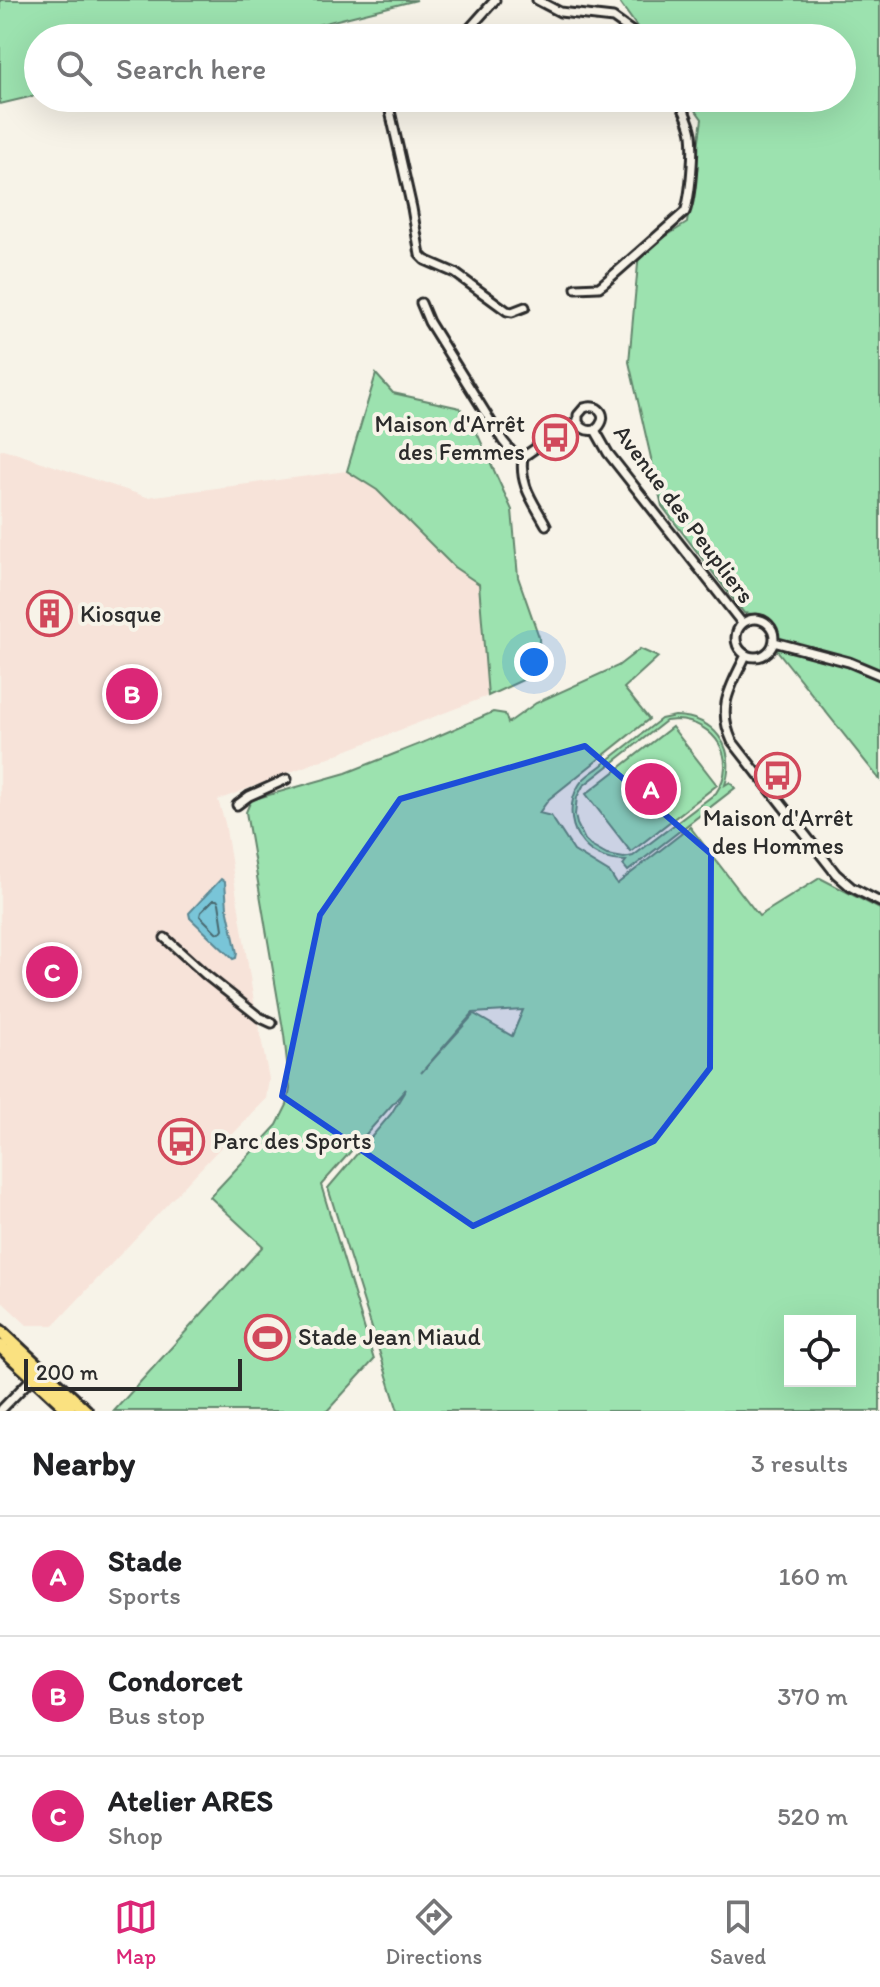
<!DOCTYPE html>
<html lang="en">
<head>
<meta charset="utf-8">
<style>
  :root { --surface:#fff; --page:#f6f6f6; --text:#202124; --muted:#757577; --line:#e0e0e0; --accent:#db2777 }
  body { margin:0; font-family:Itim,sans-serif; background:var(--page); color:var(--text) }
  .controls { position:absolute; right:24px; bottom:24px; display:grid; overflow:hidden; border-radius:0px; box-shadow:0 8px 32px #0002 }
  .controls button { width:72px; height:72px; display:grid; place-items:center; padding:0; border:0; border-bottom:2px solid var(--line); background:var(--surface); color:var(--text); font:40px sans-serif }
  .scale { position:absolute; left:24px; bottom:20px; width:218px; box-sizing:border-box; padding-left:8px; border:4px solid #2b2b2b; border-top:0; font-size:22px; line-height:28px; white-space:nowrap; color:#2b2b2b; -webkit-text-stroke:6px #f7f3e8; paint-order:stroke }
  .you { position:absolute; left:534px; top:662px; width:28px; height:28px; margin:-20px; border:6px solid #fff; border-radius:50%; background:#1a73e8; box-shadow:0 0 0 12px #1a73e833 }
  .badge { display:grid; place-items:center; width:52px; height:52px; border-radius:50%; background:var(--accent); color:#fff; font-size:26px; font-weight:700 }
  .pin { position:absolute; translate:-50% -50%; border:4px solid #fff; box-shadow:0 2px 8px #0006 }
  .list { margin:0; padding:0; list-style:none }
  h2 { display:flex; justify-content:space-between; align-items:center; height:104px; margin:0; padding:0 32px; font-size:34px }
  h2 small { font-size:26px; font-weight:400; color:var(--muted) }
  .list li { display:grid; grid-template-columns:52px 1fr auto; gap:24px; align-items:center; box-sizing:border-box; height:120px; padding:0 32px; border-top:2px solid var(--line) }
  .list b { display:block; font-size:30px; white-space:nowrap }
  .list p { margin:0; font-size:26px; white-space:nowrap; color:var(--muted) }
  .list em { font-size:26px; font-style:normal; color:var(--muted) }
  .icon { flex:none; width:44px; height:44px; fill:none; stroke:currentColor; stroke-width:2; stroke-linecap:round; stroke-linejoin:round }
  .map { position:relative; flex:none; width:880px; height:1411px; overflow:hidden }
  .search { position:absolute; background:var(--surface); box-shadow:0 8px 32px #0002; left:24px; right:24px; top:24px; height:88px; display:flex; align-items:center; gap:20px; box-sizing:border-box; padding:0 28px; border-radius:44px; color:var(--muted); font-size:30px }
  .sheet { height:464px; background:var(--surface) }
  nav { display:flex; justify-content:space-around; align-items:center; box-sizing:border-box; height:112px; border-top:2px solid var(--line); background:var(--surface); font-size:22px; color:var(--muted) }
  nav a { display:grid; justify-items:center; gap:4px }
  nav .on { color:var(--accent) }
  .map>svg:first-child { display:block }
</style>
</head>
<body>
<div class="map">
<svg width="880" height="1411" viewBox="0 0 880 1411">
  <rect width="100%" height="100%" fill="#f7f3e8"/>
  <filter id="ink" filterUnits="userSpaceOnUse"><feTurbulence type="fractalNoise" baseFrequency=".0125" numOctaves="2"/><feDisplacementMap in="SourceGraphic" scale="16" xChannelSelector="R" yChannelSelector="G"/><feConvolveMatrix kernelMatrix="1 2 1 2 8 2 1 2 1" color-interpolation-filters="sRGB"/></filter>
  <g filter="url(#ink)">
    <path fill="#f7e3d9" d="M3,449L147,497L347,471L377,490L454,567L479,584L492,688L488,696L218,800L225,823L254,1002L269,1079L266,1099L54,1325H27L0,1300V451Z"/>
    <path fill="#9ce2af" stroke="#64866d" stroke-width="2" fill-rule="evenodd" d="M0,0H417L265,38H38V95L0,104Z
      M618,0H880V780L776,649L777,631L766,616L744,613L662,506L629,362L639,253L687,223L702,119L687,98H842V38H645Z
      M376,374L393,393L460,408L478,435L512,510L518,577L539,637L540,672L488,696L479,584L454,567L377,490L347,471Z
      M640,649L658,657L624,688L649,719L549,799L539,813L551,816L574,851L610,873L617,884L690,827L759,916L820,878L880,909V1411H398L328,1188L391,1114L406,1089L321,1185L374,1360L327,1411H114L263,1246L210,1197L277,1125L287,1105L290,1089L284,1035L246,812L251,800L346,773L422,743L493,712L505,714L508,723L536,703L618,666ZM523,1010L512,1036L474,1014L421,1073L473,1013ZM790,1321H850V1381H790Z
      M675,716C714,717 737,747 725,785L730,782L735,788L628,871L623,865L626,861C607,861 590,855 579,838C569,822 569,801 579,785C584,776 595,771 602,765C622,749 642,734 661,719ZM676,720C715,721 739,759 716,793L633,856L624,858L607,855L591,846L585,840L577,824L575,815L577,797L583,786L666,721Z
      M672,727L717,785L631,852L586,794Z"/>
    <path fill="#79c5d8" stroke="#5a8793" stroke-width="2" d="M221,879L225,882L227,907L237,953L236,958L233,959L190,918L189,913Z"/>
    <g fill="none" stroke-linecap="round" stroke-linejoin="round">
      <path stroke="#4a6970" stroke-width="2" d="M213,900H217L219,903L223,929L220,933L216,932L200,916L201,912Z"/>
      <defs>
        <path id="minor" d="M537,0L560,12L613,18L641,38
          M461,38L495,0
          M394,98L390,105V111L412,208L420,255L425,260L455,273L507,311L512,312L525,307
          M576,288L599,287L603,284L685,212C691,196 694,151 692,134C690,122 684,110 678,98
          M421,303L429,322L503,441L512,452L523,457
          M578,422V415L584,408C601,402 610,419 595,430
          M578,422C582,429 587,432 595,430
          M595,430L608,453L742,623
          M523,457C519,485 533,501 546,525
          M523,457L567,426L578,422
          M736 638a19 19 0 1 1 38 0a19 19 0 1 1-38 0Z
          M774,642L849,662L880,675
          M746,655C731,687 716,706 732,741L836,874L851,887L880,902
          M237,805L249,796L287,779
          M165,938L206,975L259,1017L272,1023
          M0,1411L33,1377"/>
        <path id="primary" d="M0,1331L86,1411
          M0,1346L70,1411"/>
      </defs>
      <use href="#minor" stroke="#2b2b2b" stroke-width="13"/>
      <use href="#primary" stroke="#2b2b2b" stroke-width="17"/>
      <use href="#minor" stroke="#f7f3e8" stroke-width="7"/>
      <use href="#primary" stroke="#fae180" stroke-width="11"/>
    </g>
  </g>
  <path fill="#1d4ed8" fill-opacity="0.2" stroke="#1d4ed8" stroke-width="6" stroke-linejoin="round" d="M585,746L711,854L710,1068L654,1141L473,1226L282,1096L320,915L400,799Z"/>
  <defs>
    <symbol id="bus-ring" viewBox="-11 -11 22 22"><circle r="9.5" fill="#f7f3e8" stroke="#d1495b" stroke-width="1.5"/><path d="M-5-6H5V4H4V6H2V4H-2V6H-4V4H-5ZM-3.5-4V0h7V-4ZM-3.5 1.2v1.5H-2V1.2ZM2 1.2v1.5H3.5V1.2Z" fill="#d1495b"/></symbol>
    <symbol id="building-ring" viewBox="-11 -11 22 22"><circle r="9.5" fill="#f7f3e8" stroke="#d1495b" stroke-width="1.5"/><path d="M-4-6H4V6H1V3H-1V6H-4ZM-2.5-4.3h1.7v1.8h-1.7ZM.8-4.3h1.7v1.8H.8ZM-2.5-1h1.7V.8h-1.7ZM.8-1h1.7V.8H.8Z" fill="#d1495b"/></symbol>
    <symbol id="stadium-ring" viewBox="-11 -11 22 22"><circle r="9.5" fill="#f7f3e8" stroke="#d1495b" stroke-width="1.5"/><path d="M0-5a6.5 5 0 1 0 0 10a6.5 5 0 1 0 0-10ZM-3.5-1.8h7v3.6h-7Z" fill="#d1495b"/></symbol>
  </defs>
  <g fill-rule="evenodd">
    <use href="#bus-ring" x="530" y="412" width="51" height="51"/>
    <use href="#building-ring" x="24" y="588" width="51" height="51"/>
    <use href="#bus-ring" x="752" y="750" width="51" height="51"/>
    <use href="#bus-ring" x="156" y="1116" width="51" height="51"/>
    <use href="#stadium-ring" x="242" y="1312" width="51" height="51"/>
  </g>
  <g text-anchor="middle" stroke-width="8" stroke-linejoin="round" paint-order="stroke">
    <g font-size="24" fill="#2b2b2b" stroke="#f7f3e8" text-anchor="start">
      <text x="525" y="432" text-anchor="end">Maison d'Arrêt<tspan x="525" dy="28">des Femmes</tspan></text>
      <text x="80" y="622">Kiosque</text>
      <text x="778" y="826" text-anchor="middle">Maison d'Arrêt<tspan x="778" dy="28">des Hommes</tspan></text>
      <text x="213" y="1149">Parc des Sports</text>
      <text x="298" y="1345">Stade Jean Miaud</text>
    </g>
    <g font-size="24" fill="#2b2b2b" stroke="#f7f3e8">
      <text transform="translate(684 514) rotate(53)" y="8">Avenue des Peupliers</text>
    </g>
  </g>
</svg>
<div class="controls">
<button><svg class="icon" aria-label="locate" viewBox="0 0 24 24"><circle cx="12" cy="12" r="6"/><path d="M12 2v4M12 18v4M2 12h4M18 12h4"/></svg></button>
</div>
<div class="scale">200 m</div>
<div class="you"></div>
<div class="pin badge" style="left:651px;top:789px">A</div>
<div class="pin badge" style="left:132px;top:694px">B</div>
<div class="pin badge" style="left:52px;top:972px">C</div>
<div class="search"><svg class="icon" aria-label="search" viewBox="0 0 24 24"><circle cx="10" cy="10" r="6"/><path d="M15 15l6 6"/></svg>Search here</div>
</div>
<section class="sheet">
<h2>Nearby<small>3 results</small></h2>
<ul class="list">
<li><span class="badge">A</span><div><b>Stade</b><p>Sports</p></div><em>160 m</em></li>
<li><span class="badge">B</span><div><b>Condorcet</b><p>Bus stop</p></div><em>370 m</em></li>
<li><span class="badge">C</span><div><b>Atelier ARES</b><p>Shop</p></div><em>520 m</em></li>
</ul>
</section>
<nav>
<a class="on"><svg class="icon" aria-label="map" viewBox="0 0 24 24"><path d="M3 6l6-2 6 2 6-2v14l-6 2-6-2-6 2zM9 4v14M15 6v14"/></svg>Map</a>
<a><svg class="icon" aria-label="directions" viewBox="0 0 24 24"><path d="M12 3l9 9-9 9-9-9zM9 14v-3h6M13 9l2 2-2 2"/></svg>Directions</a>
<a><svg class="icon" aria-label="saved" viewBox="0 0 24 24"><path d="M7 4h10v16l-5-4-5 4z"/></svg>Saved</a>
</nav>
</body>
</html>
